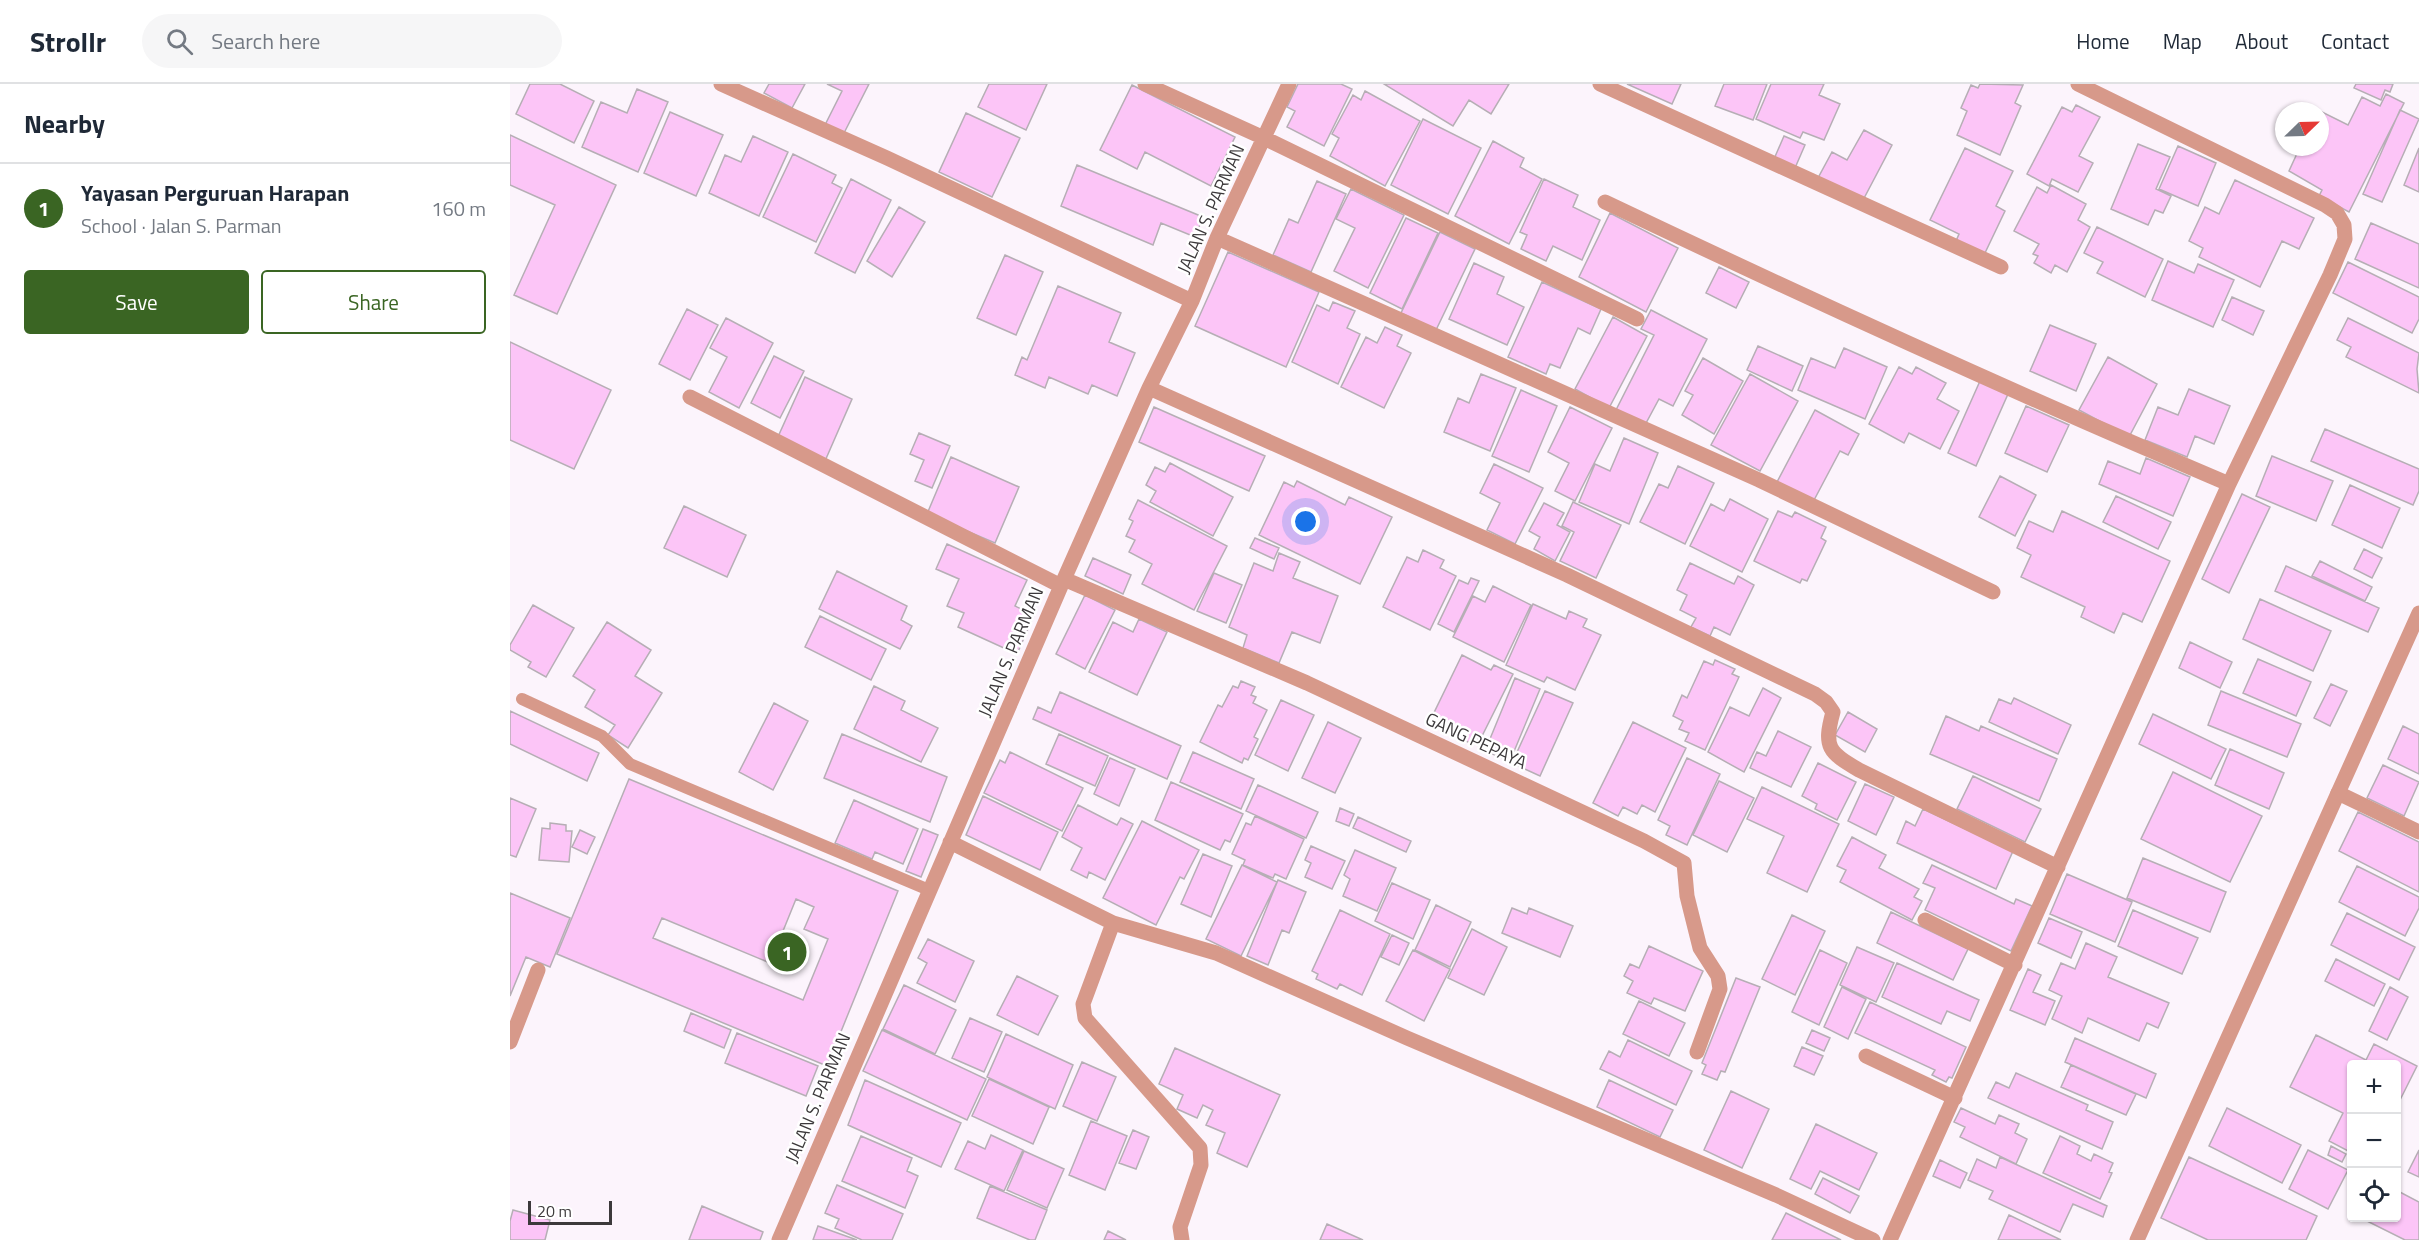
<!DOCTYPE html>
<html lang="en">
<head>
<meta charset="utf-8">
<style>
  :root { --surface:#fff; --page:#f6f6f7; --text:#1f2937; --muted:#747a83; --line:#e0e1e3; --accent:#3a6523 }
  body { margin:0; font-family:"Titillium Web",sans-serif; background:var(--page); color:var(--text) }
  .controls { position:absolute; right:18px; bottom:18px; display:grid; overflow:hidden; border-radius:6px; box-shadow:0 2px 4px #0004 }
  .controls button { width:54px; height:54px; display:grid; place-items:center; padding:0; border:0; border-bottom:2px solid var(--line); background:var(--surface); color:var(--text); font:30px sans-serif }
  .compass { position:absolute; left:1765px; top:18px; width:54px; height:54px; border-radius:50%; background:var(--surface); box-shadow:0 2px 4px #0004; rotate:67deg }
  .scale { position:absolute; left:18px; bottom:15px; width:84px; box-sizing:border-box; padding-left:6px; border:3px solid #3c393b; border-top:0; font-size:16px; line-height:21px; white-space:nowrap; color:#3c393b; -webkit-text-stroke:4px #fff; paint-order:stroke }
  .you { position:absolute; left:796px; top:438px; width:21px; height:21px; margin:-15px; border:4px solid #fff; border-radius:50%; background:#1a73e8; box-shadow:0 0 0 9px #1a73e833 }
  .badge { display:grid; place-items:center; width:39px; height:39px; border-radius:50%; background:var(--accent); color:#fff; font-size:20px; font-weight:700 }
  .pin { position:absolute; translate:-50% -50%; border:3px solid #fff; box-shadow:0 2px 6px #0006 }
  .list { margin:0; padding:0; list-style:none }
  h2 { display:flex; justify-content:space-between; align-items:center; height:78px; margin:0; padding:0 24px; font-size:26px }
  h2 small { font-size:20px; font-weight:400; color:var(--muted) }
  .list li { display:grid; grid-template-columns:39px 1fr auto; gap:18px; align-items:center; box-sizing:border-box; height:90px; padding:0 24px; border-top:2px solid var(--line) }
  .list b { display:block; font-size:22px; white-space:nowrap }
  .list p { margin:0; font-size:20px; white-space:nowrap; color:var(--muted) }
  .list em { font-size:20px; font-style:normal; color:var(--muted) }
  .actions { display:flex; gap:12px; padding:18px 24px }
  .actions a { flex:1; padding:14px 0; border:2px solid var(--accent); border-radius:6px; text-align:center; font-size:21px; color:var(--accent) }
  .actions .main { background:var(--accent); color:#fff }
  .icon { flex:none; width:33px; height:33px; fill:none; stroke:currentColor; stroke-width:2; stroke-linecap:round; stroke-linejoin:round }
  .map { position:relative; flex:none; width:1909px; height:1156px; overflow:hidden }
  header { display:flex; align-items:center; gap:36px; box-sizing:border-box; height:84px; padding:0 30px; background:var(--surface); border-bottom:2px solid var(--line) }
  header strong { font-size:28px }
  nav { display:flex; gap:33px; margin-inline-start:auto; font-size:21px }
  .search { width:420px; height:54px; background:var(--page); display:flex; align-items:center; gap:15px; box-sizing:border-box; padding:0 21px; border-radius:33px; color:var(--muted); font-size:22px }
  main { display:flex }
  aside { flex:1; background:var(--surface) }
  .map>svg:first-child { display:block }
</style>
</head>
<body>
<header>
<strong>Strollr</strong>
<div class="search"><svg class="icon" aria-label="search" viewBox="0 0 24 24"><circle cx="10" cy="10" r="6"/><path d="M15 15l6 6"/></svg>Search here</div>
<nav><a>Home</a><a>Map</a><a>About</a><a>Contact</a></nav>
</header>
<main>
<aside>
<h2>Nearby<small></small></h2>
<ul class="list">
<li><span class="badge">1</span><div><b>Yayasan Perguruan Harapan</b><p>School · Jalan S. Parman</p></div><em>160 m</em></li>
</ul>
<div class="actions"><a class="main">Save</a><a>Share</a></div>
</aside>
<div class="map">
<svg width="1909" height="1156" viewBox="0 0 1909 1156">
  <rect width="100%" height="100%" fill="#fcf4fc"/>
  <path fill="#fcc5f7" stroke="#b6aeb5" stroke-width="1.5" fill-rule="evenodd" d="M20,0H50L84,17L64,59L6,30Z
    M259,0H295L282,24L254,9Z
    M317,0H359L333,51L315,41L332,7Z
    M479,0H537L516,46L468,23Z
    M788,0H831L842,5L814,62L777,43L785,27L777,23Z
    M874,0H999L981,30L959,16L943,42Z
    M1117,0H1171L1162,20Z
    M1214,0H1257L1243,36L1205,22Z
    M1261,0H1314L1309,11L1330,20L1314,56L1293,48L1290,54L1246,35Z
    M1470,0L1513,1L1505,19L1511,22L1490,71L1447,51L1457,27L1451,24L1461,1L1468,4Z
    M1846,0H1883L1880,8L1875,6L1871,16L1844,4Z
    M622,1L725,53L701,102L635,68L627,85L590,66Z
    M127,5L158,18L128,88L72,63L91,18L117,29Z
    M855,7L910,37L875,102L820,72L829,54L822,50L843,11L851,16Z
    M1876,10L1894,19L1839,128L1809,112L1812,106L1779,87L1790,63H1810V27H1797L1800,22L1838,41L1852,13L1870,22Z
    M1566,21L1590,33L1569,72L1583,79L1568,108L1542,95L1539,102L1517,90L1552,23L1562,28Z
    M1890,26L1909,35L1872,118L1853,110Z
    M160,28L213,51L186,112L134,89Z
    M456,29L510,54L482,113L429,88Z
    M913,35L971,64L938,130L881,101Z
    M1354,46L1382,61L1352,118L1308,94L1322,68L1337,76Z
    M0,51L106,101L47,230L4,211L45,121L0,101Z
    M243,52L278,68L249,132L199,109L215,71L231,78Z
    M1274,52L1295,61L1285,84L1264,75Z
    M983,57L1014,74L1010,83L1032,95L999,160L945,132Z
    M1628,60L1660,73L1646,105L1661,112L1653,129L1645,126L1638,141L1601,125Z
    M1668,62L1706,79L1688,122L1649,105Z
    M1455,64L1503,87L1486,122L1495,127L1474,171L1446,157L1449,150L1420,136Z
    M1909,64V108L1894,101Z
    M283,70L326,91L322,99L332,104L306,158L253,133Z
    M567,81L693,133L685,153L651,139L643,161L551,122Z
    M341,95L381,116L345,189L305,169Z
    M1034,95L1068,111L1063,123L1090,136L1072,176L1043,162L1036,177L1011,165L1017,151L1010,148Z
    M1725,96L1804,134L1789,165L1772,157L1750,203L1689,173L1693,164L1679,157L1695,123L1709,130Z
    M807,97L836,110L801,188L763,171L779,135L788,139Z
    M1541,101L1576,120L1568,136L1580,143L1557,188L1545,181L1541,189L1524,179L1528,172L1523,170L1529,160L1504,147L1527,103L1537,109Z
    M841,105L894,131L858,204L824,187L845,144L826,135Z
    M389,123L415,138L382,193L357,177Z
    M1100,129L1168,164L1136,228L1069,193Z
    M896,134L928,149L892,225L860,209Z
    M1861,139L1909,160V204L1845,175Z
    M1587,143L1653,175L1635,213L1587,189L1593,178L1574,169Z
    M930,148L965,165L926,246L891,229Z
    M718,168L809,208L776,283L685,242Z
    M495,171L533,188L506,251L467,234Z
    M1658,177L1684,189L1688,180L1724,196L1703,243L1642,216Z
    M1838,178L1909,213V235L1902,249L1823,209Z
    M964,179L994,193L987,210L1014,223L997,261L939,235Z
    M1209,183L1239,198L1226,224L1196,209Z
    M1032,198L1091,225L1080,250L1068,244L1050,284L1040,280L1036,290L998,273Z
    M548,202L611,229L599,258L625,269L607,312L582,301L578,310L539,293L535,304L505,291L512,273L517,276Z
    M1722,213L1754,227L1743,251L1712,236Z
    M823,218L845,227L837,244L850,250L828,300L782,278L807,221L819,227Z
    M177,225L208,241L180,296L149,280Z
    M1141,226L1197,255L1163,322L1149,315L1135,341L1106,326L1144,251L1131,245Z
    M1103,233L1137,252L1099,324L1065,305Z
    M216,234L263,259L229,324L199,308L217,273L200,264Z
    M1838,234L1909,269L1907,285L1909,309L1836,273L1841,263L1827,256Z
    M1540,241L1586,260L1566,307L1520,287Z
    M875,243L892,251L887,262L901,269L874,324L831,303L856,253L867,259Z
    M0,258L101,306L64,385L0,356Z
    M1248,262L1293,282L1282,307L1237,286Z
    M1334,264L1377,283L1355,335L1288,306L1301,274L1325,284Z
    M264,272L294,287L270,334L241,319Z
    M1598,273L1647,300L1619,353L1569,326Z
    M1193,274L1233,297L1204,350L1172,331L1183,311L1175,307Z
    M1389,283L1402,290L1406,283L1436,299L1427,315L1449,327L1430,365L1399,349L1394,359L1359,340Z
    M971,290L1006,304L980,367L934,348L948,314L959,319Z
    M1240,290L1288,317L1250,387L1201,361Z
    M295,293L342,315L315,377L267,355Z
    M1470,297L1498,310L1466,382L1438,369Z
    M1679,305L1720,322L1704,360L1685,352L1677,373L1635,356L1648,323L1668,331Z
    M1011,306L1047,322L1019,388L982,372Z
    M1516,322L1559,341L1537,388L1495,369Z
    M644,323L755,372L739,407L629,358Z
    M1060,323L1102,344L1065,417L1045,407L1059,379L1038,368Z
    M1305,326L1349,350L1338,371L1330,367L1303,418L1267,398Z
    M1815,345L1909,385V407L1903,421L1801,377Z
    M409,349L440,362L422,404L405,397L414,376L400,370Z
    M1114,354L1148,369L1119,440L1069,418L1085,380L1100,387Z
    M1762,372L1823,397L1806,437L1746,412Z
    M441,373L509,403L485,459L417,430Z
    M1636,374L1680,393L1663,432L1589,400L1598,377L1630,390Z
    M660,379L723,413L703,452L640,418L646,407L636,401L645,383L655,388Z
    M984,380L1033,404L1005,460L977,446L990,419L970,409Z
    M1168,382L1204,399L1175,460L1130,438L1149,400L1158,404Z
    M1490,392L1526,411L1505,452L1469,433Z
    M787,397L835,421L839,413L882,433L850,500L749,451L774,398L784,403Z
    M1840,401L1890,424L1872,464L1822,441Z
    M1732,410L1760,423L1719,509L1692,495Z
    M1606,412L1661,438L1648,465L1593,438Z
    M1220,415L1258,435L1232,488L1180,462L1201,420L1214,427Z
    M628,416L717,462L684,526L632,500L642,480L619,468L625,456L616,452L623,437L619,435Z
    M1063,418L1111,441L1086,494L1050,477L1064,448L1052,442Z
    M1034,419L1054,429L1047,441L1060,448L1045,477L1024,465L1030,453L1019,447Z
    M174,422L236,451L217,493L154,464Z
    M1268,427L1282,433L1285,428L1316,443L1311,454L1316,457L1297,497L1292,495L1290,499L1244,477Z
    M1552,427L1660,477L1632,538L1613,529L1604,549L1571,533L1575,523L1511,493L1521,471L1507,464L1519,437L1543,448Z
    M745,454L769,464L764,475L740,464Z
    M437,460L517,496L505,522L524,531L507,570L448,543L454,529L437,522L449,495L426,485Z
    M1854,465L1872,474L1862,494L1844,485Z
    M913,466L934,476L930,484L946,492L920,546L873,523L897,473L908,478Z
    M769,469L790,478L783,494L828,512L810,559L782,548L769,579L733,564L737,551L719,543L744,479L763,487Z
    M583,474L621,491L613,510L575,492Z
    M1810,477L1862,503L1855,517L1802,492Z
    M1180,479L1224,500L1228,492L1244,501L1220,551L1204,543L1200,552L1181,543L1186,534L1170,526L1177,511L1167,506Z
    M1776,482L1869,524L1858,548L1765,507Z
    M327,487L397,522L391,536L402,542L390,565L309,525Z
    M704,489L732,501L716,539L687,527Z
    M961,494L969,497L944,548L928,540L949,496L958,500Z
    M983,502L1021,521L994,578L943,553L963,512L975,518Z
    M575,511L605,526L575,585L546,570Z
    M1750,515L1821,547L1803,587L1733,555Z
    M1023,520L1056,535L1059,527L1077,535L1073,543L1091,551L1065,606L1037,593L1034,598L996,581Z
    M23,521L64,544L36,593L18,583L21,578L0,566V561Z
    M310,532L376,565L361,596L295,563Z
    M629,535L657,548L627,611L579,588L603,538L623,548Z
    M97,538L141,566L125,592L152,609L118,664L98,651L105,641L75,623L85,606L63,592Z
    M1680,558L1722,578L1710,604L1669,584Z
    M952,571L981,586L984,581L1003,590L970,656L963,653L960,659L919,639Z
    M1748,575L1801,598L1786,632L1733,609Z
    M1205,576L1225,585L1222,590L1229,593L1195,666L1175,657L1179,649L1169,645L1173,637L1163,632L1172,611L1177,614L1194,577L1203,581Z
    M1005,594L1030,605L1000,677L975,667Z
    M731,597L745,603L741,611L746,613L743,619L757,626L744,653L748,655L738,676L734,674L732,679L690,658L708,621L712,623L723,602L728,604Z
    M1821,600L1837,607L1820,642L1804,634Z
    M364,602L395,617L391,626L428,644L411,678L344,645Z
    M1253,604L1271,614L1234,688L1198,668L1220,623L1239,632Z
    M1035,607L1063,619L1030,692L1002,679Z
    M1711,607L1791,640L1777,673L1698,641Z
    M550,608L671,662L657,695L523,635L528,623L541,629Z
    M1504,614L1561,641L1548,670L1479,638L1489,615L1501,620Z
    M771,616L804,631L778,687L745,671Z
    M264,619L298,637L263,706L229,688Z
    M0,627L89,669L77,697L0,660Z
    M1338,628L1367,645L1355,668L1325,651Z
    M1643,630L1716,665L1701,695L1629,660Z
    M1436,632L1469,647L1471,642L1547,675L1529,717L1420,670Z
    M818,638L851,654L825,709L792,694Z
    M1123,638L1176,664L1145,728L1132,721L1127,730L1113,723L1108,732L1083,719Z
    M1893,642L1909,650V690L1878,675Z
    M1268,647L1301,663L1281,703L1240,684L1247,668L1256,672Z
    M332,650L437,693L420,738L314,694Z
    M549,650L598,672L585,702L536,680Z
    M1720,665L1774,689L1759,725L1705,701Z
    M500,668L573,704L552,747L474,709L490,676L495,679Z
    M683,668L744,695L731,725L670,698Z
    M600,674L625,685L609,722L584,710Z
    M1177,674L1210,690L1177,761L1156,751L1160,742L1148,736Z
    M1308,679L1346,698L1327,736L1305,725L1307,720L1292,712Z
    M1873,681L1909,698L1894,732L1857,714Z
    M1663,688L1752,732L1720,798L1631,755Z
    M1463,692L1531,725L1515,758L1447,725Z
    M119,695L388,807L317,982L47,870ZM286,815L304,823L294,845L318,855L293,916L143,854L152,834L260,879Z
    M1209,697L1244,714L1217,768L1183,751Z
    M661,698L733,730L720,758L715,756L710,766L645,736Z
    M1355,700L1384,713L1366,751L1338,737Z
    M748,701L808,728L796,754L736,727Z
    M1252,703L1329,740L1297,808L1257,789L1274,752L1237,735Z
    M473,712L548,748L530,786L456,751Z
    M0,714L26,725L6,773L0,771Z
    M344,716L408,745L393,780L365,768L362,775L325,759Z
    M568,721L607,741L611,734L623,740L595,796L579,788L577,794L561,786L572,764L552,753Z
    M830,724L844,730L839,742L826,737Z
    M1413,725L1503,767L1486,805L1387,759L1396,737L1405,742Z
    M1848,728L1909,758V808L1829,767Z
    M745,732L794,755L776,795L765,790L763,794L733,781L735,776L722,770L736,739L741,741Z
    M848,733L901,757L896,768L843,744Z
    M632,737L689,766L674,795L670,793L646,841L593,814Z
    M40,739L56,741V747H62L59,778L29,776L32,744L40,745Z
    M413,745L428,751L411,793L396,787Z
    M70,746L85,753L77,770L62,763Z
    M1342,753L1376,771L1369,784L1409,805L1404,813L1412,817L1402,836L1330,798L1336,786L1327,782Z
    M801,762L835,777L822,805L795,793L801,779L795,776Z
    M845,766L886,784L867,827L833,812L840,795L834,791Z
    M693,770L722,782L701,833L671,820Z
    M1633,774L1716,808L1700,848L1617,814Z
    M732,781L767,798L731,872L696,855Z
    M1422,781L1504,820L1506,815L1522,822L1501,867L1415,826L1425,804L1413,799Z
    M1847,782L1909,813V824L1895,852L1829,818Z
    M1557,790L1622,818L1605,858L1540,830Z
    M768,796L796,808L779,849L772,846L758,881L737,872Z
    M882,799L920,816L903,855L865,837Z
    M0,809L60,834L40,883L16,873L0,912Z
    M926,821L961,838L940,883L905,866Z
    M1002,824L1017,830L1019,824L1063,842L1050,873L992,849Z
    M830,826L880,850L852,911L830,900L827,905L806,895L808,890L802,887Z
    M1623,826L1688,854L1672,890L1608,862Z
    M1381,828L1458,865L1443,896L1367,859Z
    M1837,829L1905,863L1889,896L1821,861Z
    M1282,831L1315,847L1285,911L1252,895Z
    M1539,834L1572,848L1561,874L1528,859Z
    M962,845L997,863L974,911L938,894Z
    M882,851L899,859L889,881L871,873Z
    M418,855L464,877L445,918L407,899L417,879L408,874Z
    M1576,859L1607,873L1598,893L1659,919L1648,944L1637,939L1629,957L1578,934L1572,949L1542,935L1552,912L1539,906L1551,879L1565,885Z
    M1139,862L1193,887L1175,927L1144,914L1141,920L1117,909L1123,897L1114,892L1120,880L1129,884Z
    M1347,863L1384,879L1366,918L1330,901Z
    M903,866L940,885L914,937L876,917Z
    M1310,866L1337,879L1309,941L1282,928Z
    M1826,875L1875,900L1864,922L1815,897Z
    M1387,879L1469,916L1460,937L1437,927L1431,940L1372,913Z
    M1518,885L1531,891L1523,908L1545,917L1535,941L1500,926Z
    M507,892L548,912L528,951L487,931Z
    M1226,894L1250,903L1215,988L1211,987L1207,996L1192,990L1196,981L1192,979Z
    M394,901L446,926L425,970L373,945Z
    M1332,903L1356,915L1338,955L1314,943Z
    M1880,903L1898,913L1877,956L1859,947Z
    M1129,917L1175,939L1159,972L1113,950Z
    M1360,918L1456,963L1442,994L1439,993L1436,998L1422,991L1425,986L1345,949Z
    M181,929L221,946L214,964L174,947Z
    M460,934L492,948L474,988L442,974Z
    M372,946L476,995L457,1036L353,987Z
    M1302,946L1320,954L1314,967L1296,959Z
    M227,949L308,982L296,1012L215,979Z
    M496,950L563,981L545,1025L477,993Z
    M1806,951L1856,976L1864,960L1907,982L1886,1024V980H1842V1069L1819,1057L1833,1029L1780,1003Z
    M1565,954L1646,990L1636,1014L1555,978Z
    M1118,956L1182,987L1166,1021L1090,985L1099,967L1110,973Z
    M1292,963L1313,972L1304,991L1284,982Z
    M665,964L770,1011L737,1083L707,1069L715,1049L696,1041L703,1026L693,1021L687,1034L667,1025L673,1011L649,1000Z
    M572,978L606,993L587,1037L553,1022Z
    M1561,981L1626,1010L1616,1031L1551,1003Z
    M1506,989L1578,1021L1576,1026L1603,1038L1592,1065L1478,1014L1486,998L1499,1004Z
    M479,995L539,1023L523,1060L462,1032Z
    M355,996L451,1039L431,1083L338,1041Z
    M1099,996L1163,1026L1150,1053L1087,1023Z
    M1221,1007L1259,1025L1232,1084L1194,1066Z
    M1451,1024L1485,1040L1489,1031L1509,1040L1505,1049L1517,1055L1506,1080L1450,1053L1455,1043L1444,1038Z
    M1717,1024L1791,1061L1772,1099L1699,1062Z
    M581,1037L617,1052L595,1106L559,1091Z
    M1306,1040L1367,1069L1349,1106L1310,1087L1301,1105L1280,1095Z
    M623,1046L639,1053L626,1085L609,1079Z
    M481,1051L513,1066L494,1107L445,1085L458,1057L475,1065Z
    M351,1052L402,1074L397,1087L408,1092L395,1124L332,1097Z
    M1550,1052L1570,1062L1567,1070L1581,1077L1584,1070L1603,1079L1599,1088L1602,1089L1590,1115L1533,1089Z
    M1821,1062L1836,1070L1832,1078L1818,1071Z
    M1798,1066L1838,1086L1818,1125L1779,1105Z
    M1909,1066V1093L1898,1088Z
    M514,1067L554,1085L537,1124L497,1106Z
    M1490,1073L1597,1122L1593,1133L1563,1120L1550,1148L1479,1115L1483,1107L1458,1096L1467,1075L1486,1084Z
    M1679,1073L1807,1132L1796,1156H1698L1651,1134Z
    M1430,1076L1457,1089L1450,1104L1423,1092Z
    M1313,1094L1349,1112L1340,1129L1305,1110Z
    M327,1101L393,1130L382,1156H352L325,1144L329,1135L315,1129Z
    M480,1102L537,1126L525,1156H520L467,1134Z
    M1886,1106L1909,1118V1156H1895L1851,1134H1886Z
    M192,1122L253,1148L250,1156H179Z
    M3,1126L40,1136L35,1156H0V1137Z
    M1276,1129L1331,1156H1262Z
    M1499,1131L1551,1156H1488Z
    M817,1140L853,1156H810Z
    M308,1142L347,1156H303Z
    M598,1147L616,1156H594Z"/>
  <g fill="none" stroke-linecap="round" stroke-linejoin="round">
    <path stroke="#d7998a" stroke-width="12" d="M12,615L92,652L120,680L419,806"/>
    <path stroke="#d7998a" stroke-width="15" d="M211,0L377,74L682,217
      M635,0L754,54L1127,235
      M1090,0L1491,183
      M1095,118C1301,216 1509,311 1719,400
      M707,154L1249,396L1483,508
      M639,304L1057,491L1305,610L1316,618L1323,628C1313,664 1319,668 1349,686L1548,783
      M180,313L551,502
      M554,495L797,599L1134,757L1174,779L1177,812L1190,864L1208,892L1210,905L1187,968
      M1828,709L1909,748
      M440,758L603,839L706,869L897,954L1266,1111L1363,1156
      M1415,836L1505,881
      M603,839L573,920L575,934L690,1064L691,1081L670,1143L672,1156
      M0,958L28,886
      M1356,972L1445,1014
      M269,1156L551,502L639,304L682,217L707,154L779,0
      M1380,1156L1719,400L1820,191L1835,155L1834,141L1827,129L1815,121L1568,0"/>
    <path stroke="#d7998a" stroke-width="15" d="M1627,1156L1909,529"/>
  </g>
  <g text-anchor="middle" stroke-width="5" stroke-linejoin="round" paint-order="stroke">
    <g font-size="18" fill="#3c393b" stroke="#fff">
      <text transform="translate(701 125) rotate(-66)" y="6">JALAN S. PARMAN</text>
      <text transform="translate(501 568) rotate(-67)" y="6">JALAN S. PARMAN</text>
      <text transform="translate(966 657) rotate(25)" y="6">GANG PEPAYA</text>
      <text transform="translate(308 1014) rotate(-67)" y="6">JALAN S. PARMAN</text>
    </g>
  </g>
</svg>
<div class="controls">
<button>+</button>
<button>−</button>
<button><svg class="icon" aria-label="locate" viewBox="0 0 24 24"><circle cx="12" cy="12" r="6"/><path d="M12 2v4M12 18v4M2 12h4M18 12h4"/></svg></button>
</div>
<svg class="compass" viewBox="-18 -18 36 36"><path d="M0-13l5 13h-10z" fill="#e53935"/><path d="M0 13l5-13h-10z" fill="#747a83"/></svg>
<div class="scale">20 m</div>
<div class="you"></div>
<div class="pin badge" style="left:277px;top:868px">1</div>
</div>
</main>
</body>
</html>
